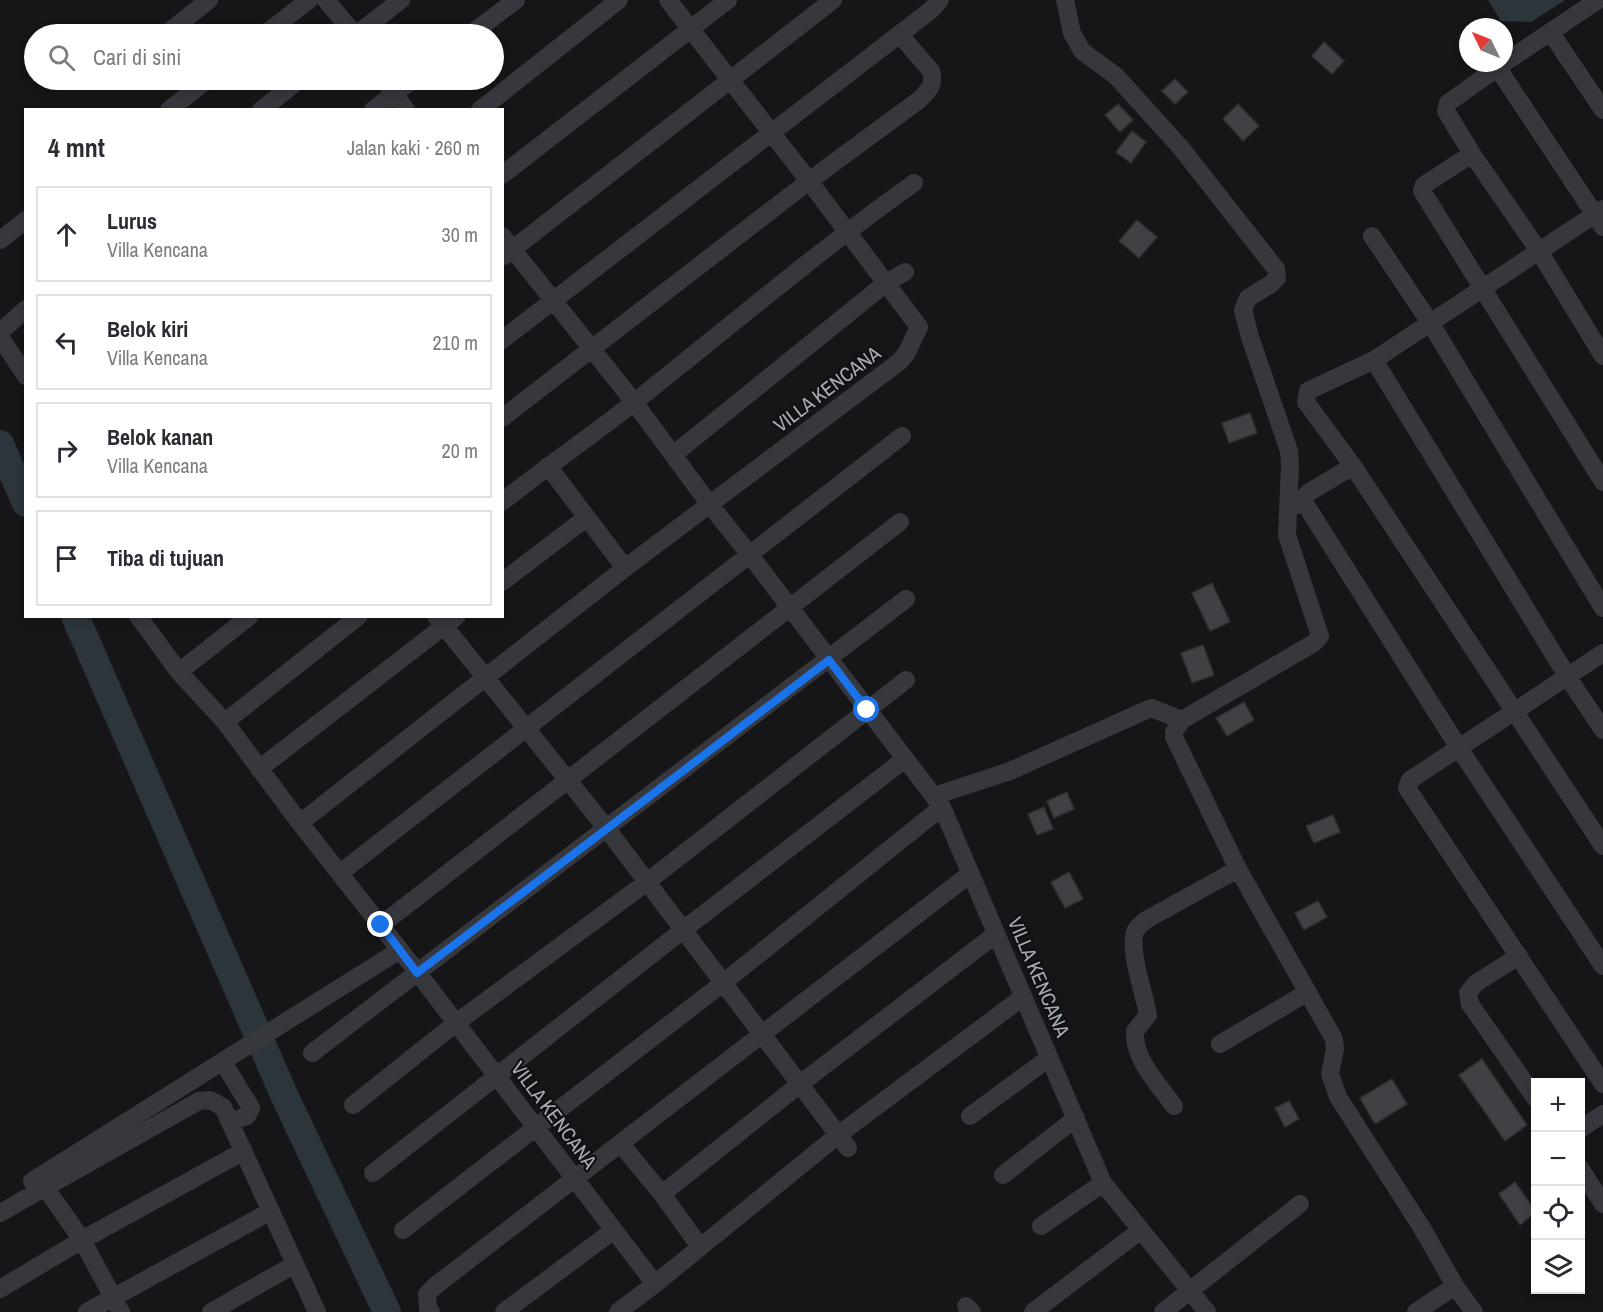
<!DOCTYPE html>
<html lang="id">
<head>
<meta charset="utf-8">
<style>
  :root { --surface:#fff; --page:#f2f2f3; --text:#2b2b33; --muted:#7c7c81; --line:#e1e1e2 }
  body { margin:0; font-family:"Archivo Narrow",sans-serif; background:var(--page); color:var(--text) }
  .controls { position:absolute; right:18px; bottom:18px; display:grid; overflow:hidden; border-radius:0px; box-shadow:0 3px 9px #0003 }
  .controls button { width:54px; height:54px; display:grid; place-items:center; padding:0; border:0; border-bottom:2px solid var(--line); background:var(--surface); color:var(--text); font:30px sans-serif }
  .compass { position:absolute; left:1459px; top:18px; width:54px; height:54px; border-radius:50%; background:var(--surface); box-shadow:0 3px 9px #0003; rotate:313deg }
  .stop { position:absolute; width:18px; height:18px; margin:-14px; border:4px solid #1a73e8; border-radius:50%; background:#fff }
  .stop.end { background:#1a73e8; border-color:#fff; box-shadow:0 2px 6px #0008 }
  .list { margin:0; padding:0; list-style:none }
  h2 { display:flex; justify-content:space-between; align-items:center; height:78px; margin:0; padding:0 24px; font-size:26px }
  h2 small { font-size:20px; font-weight:400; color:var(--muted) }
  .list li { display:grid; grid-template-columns:39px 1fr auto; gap:18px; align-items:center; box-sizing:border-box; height:96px; margin:0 12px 12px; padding:0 12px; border:2px solid var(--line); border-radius:0px }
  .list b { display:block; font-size:22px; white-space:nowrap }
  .list p { margin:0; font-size:20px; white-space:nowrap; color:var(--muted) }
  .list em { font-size:20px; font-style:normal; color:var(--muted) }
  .icon { flex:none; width:33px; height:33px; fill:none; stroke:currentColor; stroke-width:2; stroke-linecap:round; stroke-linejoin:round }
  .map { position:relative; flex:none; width:1603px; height:1312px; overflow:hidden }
  .search { position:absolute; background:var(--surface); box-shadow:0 3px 9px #0003; left:24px; top:24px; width:480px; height:66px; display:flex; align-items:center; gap:15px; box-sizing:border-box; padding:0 21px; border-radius:33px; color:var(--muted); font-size:22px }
  .panel { position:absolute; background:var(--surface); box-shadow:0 3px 9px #0003; left:24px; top:108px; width:480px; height:510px; border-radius:0px }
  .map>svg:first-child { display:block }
</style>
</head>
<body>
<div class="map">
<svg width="1603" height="1312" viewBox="0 0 1603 1312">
  <rect width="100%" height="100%" fill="#161618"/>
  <path fill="#2c353c" d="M1488,0H1565L1531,22L1501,21Z"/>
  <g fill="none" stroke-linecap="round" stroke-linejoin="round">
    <path stroke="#2c353c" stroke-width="28" d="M0,444L26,503
      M75,616L285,1097L387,1312"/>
  </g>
  <path fill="#404145" stroke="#303034" stroke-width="1.5" d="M1324,42L1344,61L1332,74L1312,56Z
    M1175,79L1188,92L1175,104L1162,91Z
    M1118,104L1133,120L1120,132L1105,115Z
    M1238,104L1259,126L1243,141L1223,119Z
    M1132,131L1146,142L1131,163L1116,152Z
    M1137,220L1157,237L1139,258L1119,241Z
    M1250,413L1257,433L1229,443L1222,423Z
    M1212,583L1230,622L1210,631L1192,593Z
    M1203,645L1214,675L1192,683L1181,653Z
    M1244,702L1254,720L1227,736L1216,718Z
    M1067,792L1074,809L1054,818L1047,801Z
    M1044,807L1053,829L1037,835L1028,814Z
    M1333,815L1340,832L1314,843L1306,826Z
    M1069,872L1083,899L1065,908L1051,882Z
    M1318,901L1327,917L1304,930L1295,913Z
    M1482,1059L1527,1125L1505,1141L1459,1075Z
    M1392,1079L1407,1104L1375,1124L1360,1098Z
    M1289,1101L1299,1119L1285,1127L1275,1108Z
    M1515,1182L1536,1212L1520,1225L1499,1194Z"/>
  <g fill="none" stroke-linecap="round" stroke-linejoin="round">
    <path stroke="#37383d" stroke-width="18" d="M326,0L354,34
      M1065,0L1072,33L1082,51L1116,76L1181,148L1276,269L1277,278L1271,284L1248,298L1243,310L1250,337L1289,451L1290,465L1287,535L1320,636L1314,643L1182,720L1174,732V737L1238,869L1334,1039L1335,1049L1330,1074L1338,1097L1422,1228L1455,1286L1474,1312
      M1551,33L1603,110
      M166,34L209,0
      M265,34L309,0
      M357,34L401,0
      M471,34L516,0
      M1504,63L1448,103L1446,111L1472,154L1539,251L1603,356
      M1504,63L1598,0
      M1497,67L1603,227
      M384,80L406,110
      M107,81L109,80
      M169,110L207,80
      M261,110L299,80
      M373,110L412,80
      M480,110L619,0
      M1472,154L1424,185L1422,191L1603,482
      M502,175L728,0
      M1603,209L1374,360L1308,391L1306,402L1353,466L1603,846
      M502,236L634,402L710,505L750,555L942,807L1103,1183L1207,1312
      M1372,236L1431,324L1603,608
      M0,240L26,220
      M504,256L833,0
      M0,332L26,309
      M0,337L26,376
      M502,340L931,10L940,0
      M1374,360L1567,676L1603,730
      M502,418L809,181L919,100C929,90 935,85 931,71L900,35
      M673,455L886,283L905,272
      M548,466L625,568
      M1304,497V502L1459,748L1603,966
      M502,502C546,467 593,435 637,400C729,327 818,251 914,183
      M1298,505L1308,493L1353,466
      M502,582L586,518
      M138,616L179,672L225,722L300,823L418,973L655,1284
      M436,616L607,829L848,1148
      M1603,653L1410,780L1407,788L1603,1084
      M179,672L250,616
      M225,722L359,616
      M259,769L457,616
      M934,796L1010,771L1151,708L1182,720
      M300,823L625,568L899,362L906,354L919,327L809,181L668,0
      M340,873L902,436
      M381,925L900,522
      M1519,956L1476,983L1468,993L1470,1004L1536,1099
      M1220,1044L1308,992
      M312,1053L906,599
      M223,1062L251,1108L247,1116L230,1122
      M353,1105L456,1023L647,882L906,680
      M1174,1106C1159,1085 1133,1059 1135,1031L1148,1015C1145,995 1127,947 1136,930C1138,926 1142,923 1146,920L1238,869
      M970,1116L1049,1058
      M1580,1129L1603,1114
      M620,1143L662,1194L700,1247
      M1580,1168L1603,1204
      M373,1173L683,930L905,759
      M1003,1175L1076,1118
      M32,1181L400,950
      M45,1187L82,1240L121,1312
      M662,1194L800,1084L996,934
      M0,1213L199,1101L210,1100L223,1107L317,1312
      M1041,1226L1103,1183
      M403,1230L723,983L942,807
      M0,1289L82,1240L244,1151
      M966,1306L972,1312
      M87,1312L271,1211
      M211,1312L295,1264
      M431,1312L428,1308L427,1294L435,1286C613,1147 793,1012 970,874
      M504,1312L614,1230
      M618,1312L655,1284L838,1135L1023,997
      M1033,1312L1141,1230
      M1163,1312L1300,1204
      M1416,1312L1455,1286"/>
  </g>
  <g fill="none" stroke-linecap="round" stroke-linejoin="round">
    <path stroke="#1a73e8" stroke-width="8" d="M381,925L417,973L829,660L867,710"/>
  </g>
  <g text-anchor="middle" stroke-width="4.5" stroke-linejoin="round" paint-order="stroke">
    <g font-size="20" fill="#a8adb8" stroke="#111113">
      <text transform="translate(827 389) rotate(-37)" y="7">VILLA KENCANA</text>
      <text transform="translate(1039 977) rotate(67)" y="7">VILLA KENCANA</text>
      <text transform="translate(554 1115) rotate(53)" y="7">VILLA KENCANA</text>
    </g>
  </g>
</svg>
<div class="controls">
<button>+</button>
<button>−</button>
<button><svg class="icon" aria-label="locate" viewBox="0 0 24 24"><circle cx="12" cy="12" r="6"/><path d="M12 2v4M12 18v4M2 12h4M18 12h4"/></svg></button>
<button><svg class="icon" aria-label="layers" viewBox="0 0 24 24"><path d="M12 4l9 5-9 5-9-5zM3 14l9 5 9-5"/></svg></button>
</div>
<svg class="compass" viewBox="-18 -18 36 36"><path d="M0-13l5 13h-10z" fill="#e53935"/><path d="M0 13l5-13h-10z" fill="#7c7c81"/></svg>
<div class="stop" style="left:867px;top:710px"></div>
<div class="stop end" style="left:381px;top:925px"></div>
<div class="search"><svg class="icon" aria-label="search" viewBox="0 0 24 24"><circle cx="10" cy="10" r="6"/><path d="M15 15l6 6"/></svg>Cari di sini</div>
<section class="panel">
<h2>4 mnt<small>Jalan kaki · 260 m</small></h2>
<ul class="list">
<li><svg class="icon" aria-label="ahead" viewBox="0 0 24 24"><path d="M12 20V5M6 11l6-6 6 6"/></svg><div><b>Lurus</b><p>Villa Kencana</p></div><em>30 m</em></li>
<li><svg class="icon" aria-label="left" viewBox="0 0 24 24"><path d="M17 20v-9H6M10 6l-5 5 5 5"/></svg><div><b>Belok kiri</b><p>Villa Kencana</p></div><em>210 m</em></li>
<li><svg class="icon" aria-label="right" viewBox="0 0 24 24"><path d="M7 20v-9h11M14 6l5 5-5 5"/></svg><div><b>Belok kanan</b><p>Villa Kencana</p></div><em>20 m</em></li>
<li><svg class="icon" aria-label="arrive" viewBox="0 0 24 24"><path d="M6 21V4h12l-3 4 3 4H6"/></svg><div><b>Tiba di tujuan</b></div></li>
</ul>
</section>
</div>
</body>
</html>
